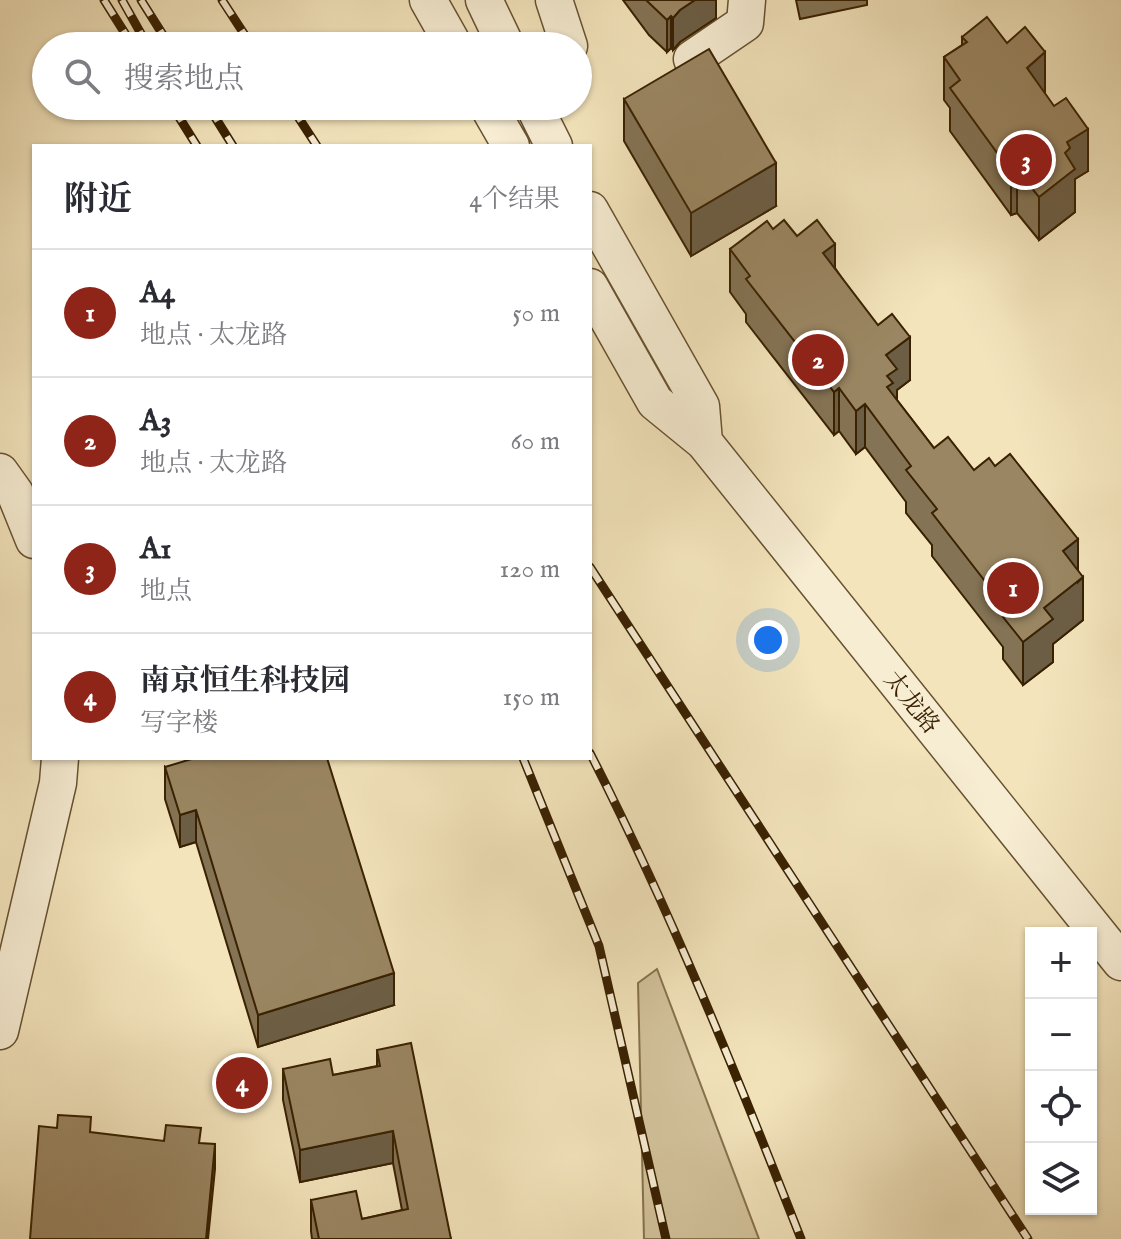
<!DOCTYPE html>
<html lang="zh">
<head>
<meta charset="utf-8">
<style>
  :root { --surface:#fff; --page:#f2f2f3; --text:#2b2b33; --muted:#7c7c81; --line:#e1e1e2; --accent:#8f2418 }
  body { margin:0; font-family:"IM FELL English","Noto Serif SC",serif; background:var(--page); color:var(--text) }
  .controls { position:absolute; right:24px; bottom:24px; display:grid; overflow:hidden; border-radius:0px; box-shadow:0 2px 6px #0004 }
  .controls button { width:72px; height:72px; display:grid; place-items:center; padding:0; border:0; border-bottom:2px solid var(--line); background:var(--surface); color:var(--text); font:40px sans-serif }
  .you { position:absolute; left:768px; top:640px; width:28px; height:28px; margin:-20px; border:6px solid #fff; border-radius:50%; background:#1a73e8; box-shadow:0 0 0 12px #1a73e833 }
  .badge { display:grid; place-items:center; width:52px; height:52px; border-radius:50%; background:var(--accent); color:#fff; font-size:26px; font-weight:700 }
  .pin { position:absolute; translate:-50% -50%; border:4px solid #fff; box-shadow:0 2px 8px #0006 }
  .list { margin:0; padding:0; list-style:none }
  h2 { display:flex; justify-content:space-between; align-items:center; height:104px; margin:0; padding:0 32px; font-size:34px }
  h2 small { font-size:26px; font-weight:400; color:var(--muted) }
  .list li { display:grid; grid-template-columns:52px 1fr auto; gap:24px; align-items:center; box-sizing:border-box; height:128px; padding:0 32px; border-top:2px solid var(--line) }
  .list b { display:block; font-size:30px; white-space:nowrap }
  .list p { margin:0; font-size:26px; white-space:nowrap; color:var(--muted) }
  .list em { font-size:26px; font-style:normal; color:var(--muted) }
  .icon { flex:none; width:44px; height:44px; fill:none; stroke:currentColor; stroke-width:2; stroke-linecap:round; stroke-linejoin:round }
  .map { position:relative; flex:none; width:1121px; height:1239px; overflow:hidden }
  .search { position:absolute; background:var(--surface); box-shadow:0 2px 6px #0004; left:32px; top:32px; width:560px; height:88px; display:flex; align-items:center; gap:20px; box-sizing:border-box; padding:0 28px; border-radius:44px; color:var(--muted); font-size:30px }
  .panel { position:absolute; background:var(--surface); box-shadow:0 2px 6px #0004; left:32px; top:144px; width:560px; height:616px; border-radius:0px }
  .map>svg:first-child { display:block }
</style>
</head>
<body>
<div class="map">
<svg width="1121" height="1239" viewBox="0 0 1121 1239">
  <rect width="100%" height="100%" fill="#f3e4bc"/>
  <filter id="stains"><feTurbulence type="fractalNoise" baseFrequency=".0025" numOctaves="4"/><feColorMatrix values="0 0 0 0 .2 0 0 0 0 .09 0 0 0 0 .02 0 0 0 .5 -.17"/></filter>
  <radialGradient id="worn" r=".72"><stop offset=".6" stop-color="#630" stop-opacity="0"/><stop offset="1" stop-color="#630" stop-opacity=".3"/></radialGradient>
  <path fill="#d3c39c" stroke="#86724e" stroke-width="2" d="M657,969L759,1239H644L638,983Z"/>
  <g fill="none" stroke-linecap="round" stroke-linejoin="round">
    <defs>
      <path id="minor" d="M428,0L454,46
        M484,0L506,46
        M554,0L569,46
        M692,59L745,23L747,0
        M488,106L511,146
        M534,106L554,146
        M590,210L701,406L704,442
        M590,287L655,402L704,442L1121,962
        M0,472L15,493L34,540
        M0,1031L58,783L60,758"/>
    </defs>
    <use href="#minor" stroke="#685230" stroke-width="39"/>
    <use href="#minor" stroke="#f7edd3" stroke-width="36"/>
    <defs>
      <path id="rail" d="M104,0L133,46
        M122,0L148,46
        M141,0L170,46
        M222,0L252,46
        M172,106L197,146
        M208,106L233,146
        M291,106L317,146
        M590,567L1028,1239
        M590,753C670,910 737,1075 801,1239
        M523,758L599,946L666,1239"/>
    </defs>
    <use href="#rail" stroke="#392101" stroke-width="9"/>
    <use href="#rail" stroke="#f7edd3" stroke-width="6" stroke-dasharray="18" stroke-linecap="butt"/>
  </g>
  <path fill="#847354" stroke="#392101" stroke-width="2" d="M623,0H716V18L680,42L673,50L671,48L667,52L649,35Z
    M796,0H867V5L800,19Z
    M962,37L1045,94L1088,171L1075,179V212L1039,240L1017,213L1011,215L950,131V108L944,100V57L962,45Z
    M624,99L776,206L691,256L624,141Z
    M773,229L797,236L835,268L910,380L897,390V400L934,448L974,470L1078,570L1083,620L1053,644V662L1023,685L1003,659V647L932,556V545L906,513V502L865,447L856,454L839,431L834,435L746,322V314L730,292V249Z
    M165,767L394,1005L258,1047L196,842L180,847L165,799Z
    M377,1050L451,1239H312L311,1231V1200L362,1219L402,1210L393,1163L300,1182L283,1100V1069L333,1075L377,1066Z"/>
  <path fill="#6c5e45" stroke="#392101" stroke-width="2" d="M695,0H716V18L680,42L673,50V18L680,10Z
    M671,16V48L667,52V20Z
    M1045,52V95L1027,68Z
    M1088,129V171L1075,179V212L1039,240V197L1065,153L1067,142Z
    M776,163V206L691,256V213Z
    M1017,170V213L1011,215V172Z
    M835,244V287L823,253Z
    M910,337V380L897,390V412L887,430L886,355Z
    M839,388V431L834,435V392Z
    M865,404V447L856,454V411Z
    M1078,539V582L1083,577V620L1053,644V662L1023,685V642L1044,608L1063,551Z
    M196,810V842L180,847V815Z
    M394,973V1005L258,1047V1015Z
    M393,1131V1163L300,1182V1150Z
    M215,1144V1169L208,1239H206Z"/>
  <path fill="#9a8662" stroke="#392101" stroke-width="2" d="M646,0H695L680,10L673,18L671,16L667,20Z
    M987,17L1007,43L1025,27L1045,52L1027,68L1054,106L1066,98L1088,129L1067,142L1070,148L1065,153L1075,169L1039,197L1017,170L1011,172L950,88L960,80L944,57L967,42L962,37Z
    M709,49L776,163L691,213L624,99Z
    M784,220L797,236L817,220L835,244L823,253L878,325L892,314L910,337L886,355L897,369L887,376L893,383L887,387L934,448L948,437L974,470L989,458L995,466L1010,454L1078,539L1063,551L1083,577L1044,608L1053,619L1023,642L1003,617L1009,612L932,513L937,509L906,470L911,466L865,404L856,411L839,388L834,392L746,279L750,276L730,249L767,221L773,229Z
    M195,758H327L394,973L258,1015L196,810L180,815L165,767Z
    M411,1043L451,1239H319L311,1200L356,1191L362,1219L408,1209L393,1131L300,1150L283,1069L330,1059L333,1075L380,1066L377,1050Z
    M58,1115L91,1117L90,1132L164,1141L166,1125L201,1128L199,1143L215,1144L206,1239H30L39,1126L57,1128Z"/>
  <g text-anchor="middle" stroke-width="8" stroke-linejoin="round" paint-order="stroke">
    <g font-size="24" fill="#392101" stroke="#f7edd3">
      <text transform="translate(912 702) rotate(51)" y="8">太龙路</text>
    </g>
  </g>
  <rect width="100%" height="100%" filter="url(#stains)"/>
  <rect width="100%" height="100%" fill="url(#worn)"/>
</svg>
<div class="controls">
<button>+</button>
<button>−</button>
<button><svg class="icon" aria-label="locate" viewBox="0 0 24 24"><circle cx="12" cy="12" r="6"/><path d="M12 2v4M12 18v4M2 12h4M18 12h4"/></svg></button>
<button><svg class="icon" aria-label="layers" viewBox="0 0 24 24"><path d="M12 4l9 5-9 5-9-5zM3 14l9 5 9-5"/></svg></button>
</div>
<div class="you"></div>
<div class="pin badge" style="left:1013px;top:588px">1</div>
<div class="pin badge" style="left:818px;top:360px">2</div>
<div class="pin badge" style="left:1026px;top:160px">3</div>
<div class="pin badge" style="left:242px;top:1083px">4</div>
<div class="search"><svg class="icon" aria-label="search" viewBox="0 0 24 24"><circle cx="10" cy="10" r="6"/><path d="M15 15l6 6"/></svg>搜索地点</div>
<section class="panel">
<h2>附近<small>4个结果</small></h2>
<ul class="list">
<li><span class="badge">1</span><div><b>A4</b><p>地点 · 太龙路</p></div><em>50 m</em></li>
<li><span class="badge">2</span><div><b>A3</b><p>地点 · 太龙路</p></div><em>60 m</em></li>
<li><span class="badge">3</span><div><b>A1</b><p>地点</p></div><em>120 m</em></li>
<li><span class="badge">4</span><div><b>南京恒生科技园</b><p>写字楼</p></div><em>150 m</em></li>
</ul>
</section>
</div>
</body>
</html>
